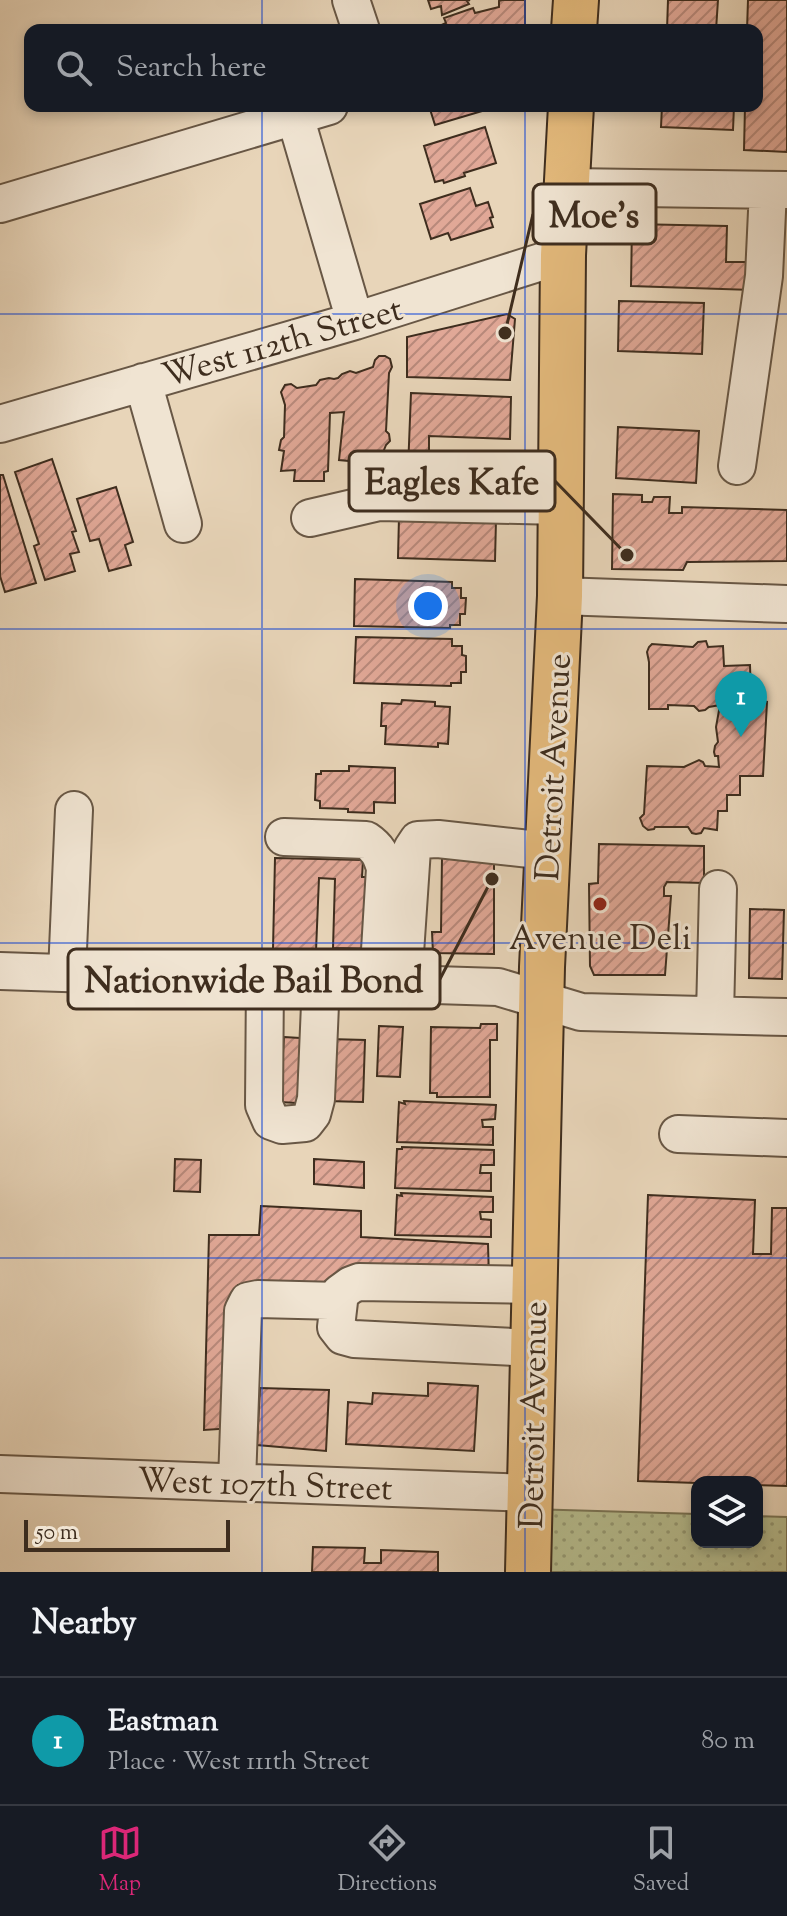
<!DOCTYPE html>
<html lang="en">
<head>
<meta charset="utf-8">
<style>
  :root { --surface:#171b24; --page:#20242c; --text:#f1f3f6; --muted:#9ea1a6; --line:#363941; --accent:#db2777 }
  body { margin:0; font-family:"Sorts Mill Goudy",serif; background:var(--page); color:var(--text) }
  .controls { position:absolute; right:24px; bottom:24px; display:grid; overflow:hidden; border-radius:16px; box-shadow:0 4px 12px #0003 }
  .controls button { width:72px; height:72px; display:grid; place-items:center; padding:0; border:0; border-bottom:2px solid var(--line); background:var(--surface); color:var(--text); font:40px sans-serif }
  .scale { position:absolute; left:24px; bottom:20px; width:206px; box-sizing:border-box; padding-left:8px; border:4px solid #3e2d1e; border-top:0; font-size:22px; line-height:28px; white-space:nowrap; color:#3e2d1e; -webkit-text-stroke:6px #f0e4d2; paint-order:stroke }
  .you { position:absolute; left:428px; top:606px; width:28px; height:28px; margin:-20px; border:6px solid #fff; border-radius:50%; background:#1a73e8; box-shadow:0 0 0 12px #1a73e833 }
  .badge { display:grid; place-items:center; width:52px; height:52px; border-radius:50%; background:var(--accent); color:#fff; font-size:26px; font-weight:700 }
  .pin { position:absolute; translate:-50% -66px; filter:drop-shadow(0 2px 4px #0008) }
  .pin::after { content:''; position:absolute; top:42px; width:28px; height:24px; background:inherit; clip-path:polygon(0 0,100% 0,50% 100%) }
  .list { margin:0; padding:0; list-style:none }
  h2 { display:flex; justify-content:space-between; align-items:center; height:104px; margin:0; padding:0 32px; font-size:34px }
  h2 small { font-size:26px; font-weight:400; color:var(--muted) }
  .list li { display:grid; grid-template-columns:52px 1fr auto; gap:24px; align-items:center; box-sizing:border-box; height:128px; padding:0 32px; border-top:2px solid var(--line) }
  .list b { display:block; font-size:30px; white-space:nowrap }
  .list p { margin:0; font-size:26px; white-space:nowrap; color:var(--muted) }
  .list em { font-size:26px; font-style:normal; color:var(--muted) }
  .icon { flex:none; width:44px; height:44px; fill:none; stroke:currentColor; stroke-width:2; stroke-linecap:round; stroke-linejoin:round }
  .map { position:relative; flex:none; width:787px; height:1572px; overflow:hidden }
  .search { position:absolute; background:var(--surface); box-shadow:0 4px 12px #0003; left:24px; right:24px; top:24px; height:88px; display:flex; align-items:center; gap:20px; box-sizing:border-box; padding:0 28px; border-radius:16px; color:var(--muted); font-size:30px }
  .sheet { height:232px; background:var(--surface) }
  nav { display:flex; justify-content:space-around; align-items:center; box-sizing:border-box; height:112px; border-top:2px solid var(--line); background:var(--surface); font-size:22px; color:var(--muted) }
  nav a { display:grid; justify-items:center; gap:4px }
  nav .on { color:var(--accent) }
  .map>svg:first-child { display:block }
</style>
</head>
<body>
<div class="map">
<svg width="787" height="1572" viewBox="0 0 787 1572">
  <defs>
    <pattern id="grass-dots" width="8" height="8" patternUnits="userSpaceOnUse" patternTransform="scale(2)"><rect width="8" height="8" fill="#b6bd8f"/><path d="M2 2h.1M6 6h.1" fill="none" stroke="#959a74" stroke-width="1.8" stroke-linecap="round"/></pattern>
    <pattern id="building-hatch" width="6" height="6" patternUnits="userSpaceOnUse" patternTransform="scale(2)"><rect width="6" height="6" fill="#e1a897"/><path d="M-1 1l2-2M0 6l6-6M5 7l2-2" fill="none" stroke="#b8897b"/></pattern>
  </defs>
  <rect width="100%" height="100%" fill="#e8d5b9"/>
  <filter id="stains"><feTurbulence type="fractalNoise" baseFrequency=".0025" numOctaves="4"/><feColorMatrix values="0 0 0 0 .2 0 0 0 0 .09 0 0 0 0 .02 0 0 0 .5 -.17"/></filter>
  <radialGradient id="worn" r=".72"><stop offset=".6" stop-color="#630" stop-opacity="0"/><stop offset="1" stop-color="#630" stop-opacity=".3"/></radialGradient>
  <path fill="url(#grass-dots)" stroke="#7a7556" stroke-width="2" d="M530,1509L697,1514V1542H757V1516L787,1517V1572H528Z"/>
  <path fill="url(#building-hatch)" stroke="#3e2d1e" stroke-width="2" d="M428,0H470L467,1L469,4L442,15L441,6L431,9Z
    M502,0H525V30H438L437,27L446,23L444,18L473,8L475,13L499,7V1Z
    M668,0H718L716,30H667Z
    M748,0H787V152L744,150L745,106H757V30H747Z
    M429,106H499L435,125Z
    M662,106H734L733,130L661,127Z
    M485,127L496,163L464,173L465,176L444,183L443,180L435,182L424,146Z
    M470,188L476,206L488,202L493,217L490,218L493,227L451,240L448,233L431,239L420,204Z
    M632,224L727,226L726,262H753L752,290L631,286Z
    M619,301L704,303L702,354L618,351Z
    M507,314L515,319L510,380L407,377V337Z
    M379,356H385L390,359L392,367L389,373L386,431L389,434L390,441L386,445L384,450L386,460L383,461L381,473L349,469V461L339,460L344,412L330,413L328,471L324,472V481H294L295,470L281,471L284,451L279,450L281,440L284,437L285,405L281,392L285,385L291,384L297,388L316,385L320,380L329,378L334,379L338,378L342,374L350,371L356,373L373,367L375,360Z
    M411,393L511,397L510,439L429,436V456L508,459L506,499L407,495Z
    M618,427L699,431L696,483L616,478Z
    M52,459L76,531L72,532L79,552L70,554L75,571L45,580L34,546L39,544L15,472Z
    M0,475H3L36,583L5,592L0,576Z
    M116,487L133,542L125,545L131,565L109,571L99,539L90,541L77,499Z
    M613,494L642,495V502H652L654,497H670L669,513H682V507L787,510V561L687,562L683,570L612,569Z
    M399,517L496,520L495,561L398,558Z
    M355,579L452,582V588H461V598H466L465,614H460V625H450V628L354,626Z
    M356,637L452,639V646H462V655L466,656V672H461V683H451V686L354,683Z
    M706,641L708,647L723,646L724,666L750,665L751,700L767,702L763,776H740V795H727V811H718L717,830L704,828L701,833L696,834L692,833L688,827H655L654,829L648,830L643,826L640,818L644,814L647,766L684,767L699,760L703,762L705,766L719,767L718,756H715L714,752L715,746L718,742L716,727L720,705L709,707L705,710L699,711L694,706L668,705V709H649V662L647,652L649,647L652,644L693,647L698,642Z
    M402,700L435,702V706L450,707L448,744L438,743V747L385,744L386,726H381L382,703L401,704Z
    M349,766L395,768V803L374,802V813L348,812V809L320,808V801L315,800L316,774H321V771H349Z
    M599,844L704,846V883L667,882L664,887V896H671L665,975H594L590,966L589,884L598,883Z
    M442,857L494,859V954L433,953L432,932H441Z
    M275,858L363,860L362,877H376L374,949L333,948L335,879L319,878L316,951L273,949Z
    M750,909L784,910L782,979L749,978Z
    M481,1024H497V1040H490V1097H437V1093H430L431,1027L480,1028Z
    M379,1026L403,1027L400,1077L377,1076Z
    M284,1037L316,1039L313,1104L280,1102Z
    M329,1039L365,1040L363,1102L327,1101Z
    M404,1101L496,1105L495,1119L482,1120L483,1127H493V1145L397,1142L399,1102L405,1104Z
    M402,1147L494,1150V1165H481L480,1173H491V1191L395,1188L397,1149H402Z
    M175,1159L201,1160L200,1192L174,1191Z
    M314,1159L364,1162V1188L314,1184Z
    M401,1193L493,1197V1212H480L481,1219L491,1220V1237L395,1235L397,1195L402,1196Z
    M648,1195L755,1200L753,1254H771L772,1208H787V1486L757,1485V1482L697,1483L638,1481Z
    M261,1206L361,1211V1237L488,1244L489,1278L334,1274V1286L238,1285L234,1428L204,1430L209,1235H259Z
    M428,1383L478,1386L474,1451L346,1444L348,1402L372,1404L373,1393L428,1396Z
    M260,1388L329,1390L326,1451L257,1445Z
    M313,1547L365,1548L364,1563H381V1550L438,1552V1572H312Z"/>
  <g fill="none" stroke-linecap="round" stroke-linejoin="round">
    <defs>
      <path id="minor" d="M351,0L361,30
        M295,116L355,321
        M568,187L787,190
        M0,204L329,106
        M143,382L183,524
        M0,424L355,321L563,255
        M737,466L764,276L768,190
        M310,518L379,502L561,506
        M560,596L787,604
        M284,837L366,840C378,848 381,855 385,868L378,983
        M0,971L498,987L581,1012L787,1017
        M67,973L74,810
        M265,979L264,1105L271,1121L282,1125L305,1123L312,1114L316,1099L321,981
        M403,983L412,849L418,840L438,839L548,851
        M715,1015L718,889
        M678,1134L787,1138
        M534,1348L354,1339L343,1336L336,1327L340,1293L351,1285L359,1282L535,1285
        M0,1474L531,1493
        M237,1482L243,1311L248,1301L258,1299L339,1301"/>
      <path id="major" d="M574,30L576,0
        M528,1572L542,967L560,596L563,255L571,106"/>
    </defs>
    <use href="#minor" stroke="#685745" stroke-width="40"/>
    <use href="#major" stroke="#3e2d1e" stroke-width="48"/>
    <use href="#minor" stroke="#f0e4d2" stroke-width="36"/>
    <use href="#major" stroke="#e4ba7c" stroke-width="44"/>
  </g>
  <path fill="none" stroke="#1d4ed8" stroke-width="2" stroke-opacity="0.55" d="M262,0V30M525,0V30M262,106V1572M525,106V1572M0,314H787M0,629H787M0,943H787M0,1258H787"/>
  <circle fill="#8f2418" stroke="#f0e4d2" stroke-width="3" cx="600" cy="904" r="8"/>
  <g text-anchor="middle" stroke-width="6" stroke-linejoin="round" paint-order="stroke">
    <g font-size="34" fill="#3e2d1e" stroke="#f0e4d2">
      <text transform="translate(282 341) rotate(-16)" y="12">West 112th Street</text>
      <text transform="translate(552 767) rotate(-87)" y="12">Detroit Avenue</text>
      <text transform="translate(532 1415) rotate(-89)" y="12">Detroit Avenue</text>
      <text transform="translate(265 1483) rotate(2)" y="12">West 107th Street</text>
    </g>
    <g font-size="34" fill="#3e2d1e" stroke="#f0e4d2">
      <text x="600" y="949">Avenue Deli</text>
    </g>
  </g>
  <path fill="none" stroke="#3e2d1e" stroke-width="3" d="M505 333L533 214M627 555L555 481M492 879L440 979"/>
  <g fill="#3e2d1e" stroke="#f0e4d2" stroke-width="3">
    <circle cx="505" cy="333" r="8"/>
    <circle cx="627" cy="555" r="8"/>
    <circle cx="492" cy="879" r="8"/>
  </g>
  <g fill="#f0e4d2" stroke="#3e2d1e" stroke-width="3">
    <rect x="533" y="184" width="123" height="60" rx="8"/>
    <rect x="349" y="451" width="206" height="60" rx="8"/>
    <rect x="68" y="949" width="372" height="60" rx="8"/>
  </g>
  <g font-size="36" text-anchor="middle" font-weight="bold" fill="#3e2d1e">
    <text x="594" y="227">Moe's</text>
    <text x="452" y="494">Eagles Kafe</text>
    <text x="254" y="992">Nationwide Bail Bond</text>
  </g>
  <rect width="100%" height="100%" filter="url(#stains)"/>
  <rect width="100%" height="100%" fill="url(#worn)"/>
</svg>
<div class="controls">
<button><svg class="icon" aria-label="layers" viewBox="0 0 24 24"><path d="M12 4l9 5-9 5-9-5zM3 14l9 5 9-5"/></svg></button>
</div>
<div class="scale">50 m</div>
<div class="you"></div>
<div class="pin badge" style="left:741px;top:737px;background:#0f9aa8">1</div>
<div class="search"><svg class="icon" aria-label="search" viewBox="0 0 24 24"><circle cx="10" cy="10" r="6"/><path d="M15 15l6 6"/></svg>Search here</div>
</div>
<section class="sheet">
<h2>Nearby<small></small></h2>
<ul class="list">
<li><span class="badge" style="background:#0f9aa8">1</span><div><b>Eastman</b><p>Place · West 111th Street</p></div><em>80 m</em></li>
</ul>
</section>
<nav>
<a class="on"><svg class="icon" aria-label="map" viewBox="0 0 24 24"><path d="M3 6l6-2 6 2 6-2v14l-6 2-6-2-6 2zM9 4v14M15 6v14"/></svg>Map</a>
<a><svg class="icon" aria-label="directions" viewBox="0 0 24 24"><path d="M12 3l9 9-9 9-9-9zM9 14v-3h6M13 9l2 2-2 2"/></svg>Directions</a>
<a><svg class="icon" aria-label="saved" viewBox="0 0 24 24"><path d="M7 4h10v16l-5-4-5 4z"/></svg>Saved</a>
</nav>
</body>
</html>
